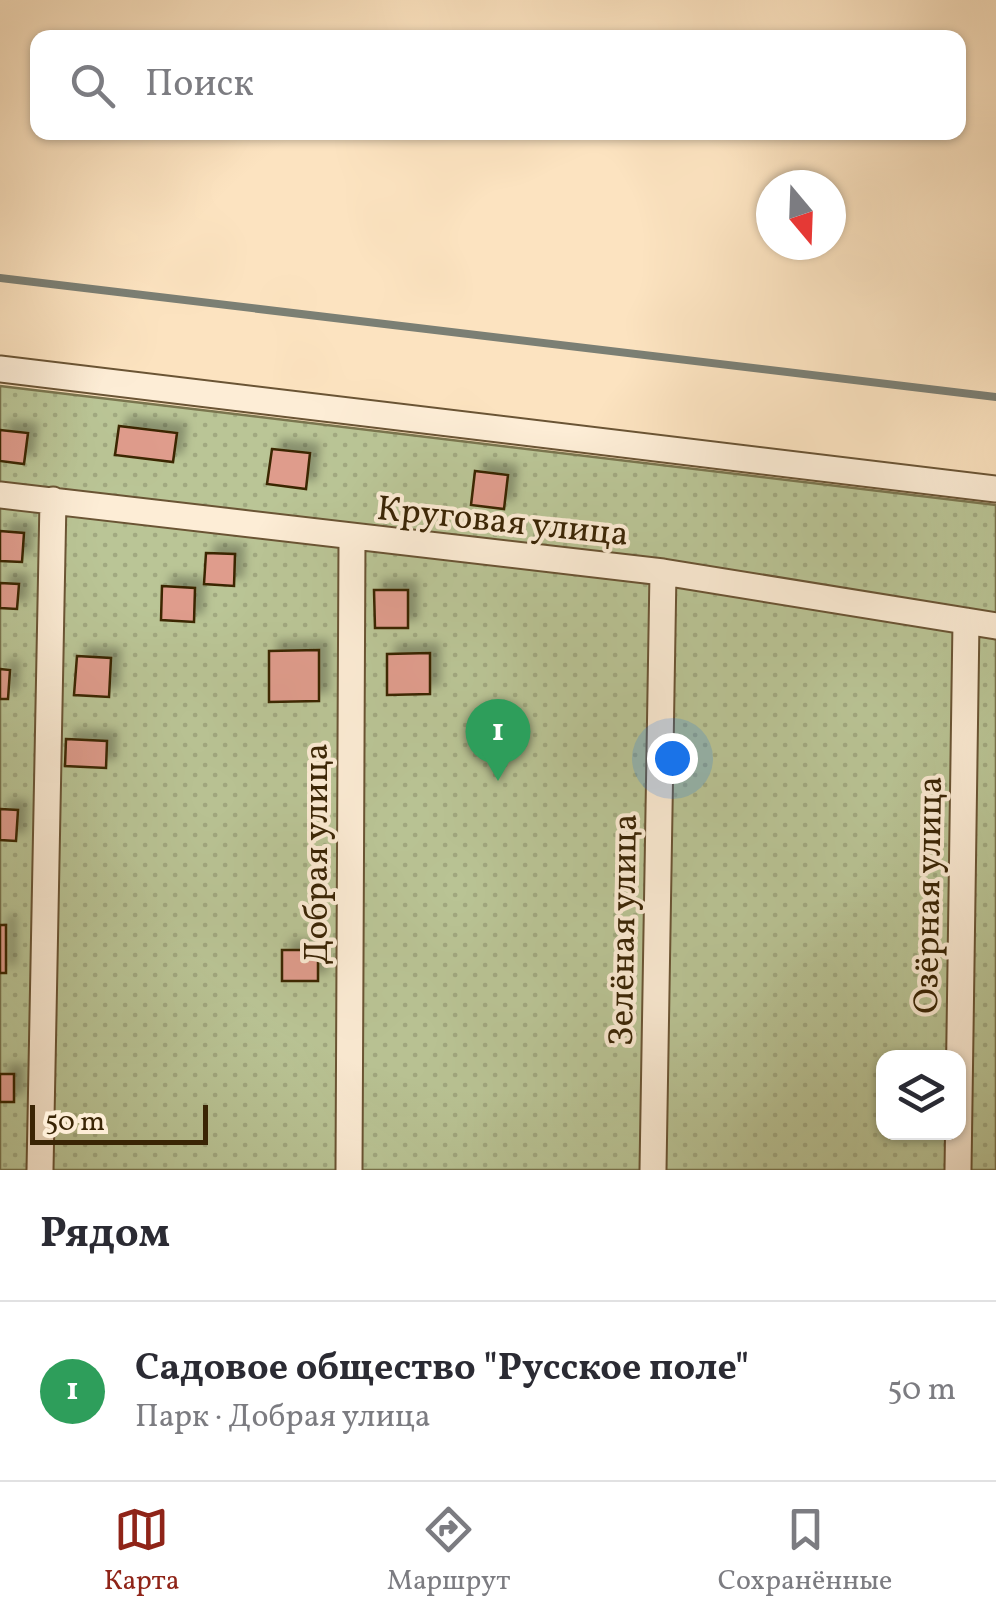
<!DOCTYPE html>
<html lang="ru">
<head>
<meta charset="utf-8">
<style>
  :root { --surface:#fff; --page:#f2f2f3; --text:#2b2b33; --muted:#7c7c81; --line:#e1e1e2; --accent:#8f2418 }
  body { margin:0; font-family:Vollkorn,serif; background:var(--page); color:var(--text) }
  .controls { position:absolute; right:30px; bottom:30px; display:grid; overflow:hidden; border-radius:20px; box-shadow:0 2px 8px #0004 }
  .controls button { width:90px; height:90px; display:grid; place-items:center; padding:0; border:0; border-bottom:2px solid var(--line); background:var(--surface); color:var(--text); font:50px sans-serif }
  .compass { position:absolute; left:756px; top:170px; width:90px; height:90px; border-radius:50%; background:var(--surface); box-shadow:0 2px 8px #0004; rotate:161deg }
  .scale { position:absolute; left:30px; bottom:25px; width:178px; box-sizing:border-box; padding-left:10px; border:5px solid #3a2505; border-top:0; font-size:28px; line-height:35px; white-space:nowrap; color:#3a2505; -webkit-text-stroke:8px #fdedd6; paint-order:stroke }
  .you { position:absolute; left:672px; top:758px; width:35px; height:35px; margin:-25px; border:8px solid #fff; border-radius:50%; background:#1a73e8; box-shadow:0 0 0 15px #1a73e833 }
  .badge { display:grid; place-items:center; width:65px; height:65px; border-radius:50%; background:var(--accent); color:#fff; font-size:32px; font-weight:700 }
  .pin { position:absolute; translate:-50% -82px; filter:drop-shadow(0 2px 5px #0008) }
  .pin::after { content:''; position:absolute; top:52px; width:35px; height:30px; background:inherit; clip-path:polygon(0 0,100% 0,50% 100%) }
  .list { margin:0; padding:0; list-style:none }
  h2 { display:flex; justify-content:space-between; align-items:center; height:130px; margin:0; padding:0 40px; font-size:42px }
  h2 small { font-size:32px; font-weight:400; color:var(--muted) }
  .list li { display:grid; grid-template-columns:65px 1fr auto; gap:30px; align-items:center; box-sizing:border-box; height:180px; padding:0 40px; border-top:2px solid var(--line) }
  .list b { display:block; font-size:38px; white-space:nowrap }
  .list p { margin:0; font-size:32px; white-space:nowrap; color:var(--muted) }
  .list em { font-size:32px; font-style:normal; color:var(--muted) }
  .icon { flex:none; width:55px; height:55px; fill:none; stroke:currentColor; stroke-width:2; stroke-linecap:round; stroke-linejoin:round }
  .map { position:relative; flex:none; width:996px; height:1170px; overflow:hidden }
  .search { position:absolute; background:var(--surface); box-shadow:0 2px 8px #0004; left:30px; right:30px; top:30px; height:110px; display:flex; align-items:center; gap:25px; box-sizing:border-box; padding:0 35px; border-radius:20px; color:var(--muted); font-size:38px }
  .sheet { height:310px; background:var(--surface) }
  nav { display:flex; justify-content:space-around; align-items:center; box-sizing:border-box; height:140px; border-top:2px solid var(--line); background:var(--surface); font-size:28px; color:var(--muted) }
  nav a { display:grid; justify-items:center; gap:5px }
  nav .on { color:var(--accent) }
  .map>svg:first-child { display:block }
</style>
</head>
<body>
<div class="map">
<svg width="996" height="1170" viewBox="0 0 996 1170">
  <defs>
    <pattern id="grass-dots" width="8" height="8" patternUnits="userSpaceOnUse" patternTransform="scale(2.5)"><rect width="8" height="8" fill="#bac596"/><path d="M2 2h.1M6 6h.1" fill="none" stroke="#a1a980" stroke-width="1.8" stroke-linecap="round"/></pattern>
    <filter id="shadow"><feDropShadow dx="9" dy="-9" stdDeviation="5" flood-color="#0004"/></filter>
  </defs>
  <rect width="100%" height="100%" fill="#fce3c0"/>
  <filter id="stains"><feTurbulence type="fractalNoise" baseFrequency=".002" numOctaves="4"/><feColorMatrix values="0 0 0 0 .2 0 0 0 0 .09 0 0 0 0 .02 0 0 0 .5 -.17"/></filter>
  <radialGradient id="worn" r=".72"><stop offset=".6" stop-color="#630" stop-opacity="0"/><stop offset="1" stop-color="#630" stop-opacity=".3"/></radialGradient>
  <path fill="url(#grass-dots)" stroke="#7a754e" stroke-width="2.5" fill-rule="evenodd" d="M0,386L996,505V1170H0ZM884,1058H958V1132H884Z"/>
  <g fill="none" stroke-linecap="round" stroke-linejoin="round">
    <path stroke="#7b7f74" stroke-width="8" d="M0,278L996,397"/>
  </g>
  <path fill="#df9c8c" stroke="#3a2505" stroke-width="2.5" filter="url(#shadow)" d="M119,426L177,433L173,462L115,455Z
    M0,430L28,433L24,464L0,461Z
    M272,449L310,453L306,489L267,484Z
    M475,471L508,475L504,509L471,505Z
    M0,531L24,533L22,562L0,561Z
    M206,553L235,554L234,586L204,584Z
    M0,583L19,584L17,609L0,608Z
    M162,586L195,588L194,622L161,620Z
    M374,590H408V628H375Z
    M319,650V701L269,702V651Z
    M430,653V694L387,695V654Z
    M77,656L111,658L109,697L74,695Z
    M0,669L10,670L8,699H0Z
    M66,739L107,741L106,768L65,766Z
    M0,809L18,810L16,841L0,840Z
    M0,925H6V973H0Z
    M282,950H318V981H282Z
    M0,1074H14V1102H0Z"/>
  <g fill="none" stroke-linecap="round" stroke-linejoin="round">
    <defs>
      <path id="minor" d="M0,369L996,489
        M0,495L663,572L996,626
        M40,1170L53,500
        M349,1170L352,539
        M653,1170L663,572
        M958,1170L966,621"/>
    </defs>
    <use href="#minor" stroke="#6a5434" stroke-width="29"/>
    <use href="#minor" stroke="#fdedd6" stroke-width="25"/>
  </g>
  <g text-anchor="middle" stroke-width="8" stroke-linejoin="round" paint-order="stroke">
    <g font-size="35" fill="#3a2505" stroke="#fdedd6">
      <text transform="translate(503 520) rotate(6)" y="12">Круговая улица</text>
      <text transform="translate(315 854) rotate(-90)" y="12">Добрая улица</text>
      <text transform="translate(927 895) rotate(-89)" y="12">Озёрная улица</text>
      <text transform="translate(622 930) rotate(-89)" y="12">Зелёная улица</text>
    </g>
  </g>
  <rect width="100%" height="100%" filter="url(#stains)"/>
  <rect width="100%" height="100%" fill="url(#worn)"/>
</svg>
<div class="controls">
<button><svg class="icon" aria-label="layers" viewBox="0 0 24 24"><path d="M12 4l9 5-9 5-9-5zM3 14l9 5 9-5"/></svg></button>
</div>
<svg class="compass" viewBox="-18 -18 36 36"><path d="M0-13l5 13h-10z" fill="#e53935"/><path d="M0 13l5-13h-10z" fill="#7c7c81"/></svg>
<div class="scale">50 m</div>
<div class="you"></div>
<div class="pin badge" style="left:498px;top:781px;background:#2e9e5b">1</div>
<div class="search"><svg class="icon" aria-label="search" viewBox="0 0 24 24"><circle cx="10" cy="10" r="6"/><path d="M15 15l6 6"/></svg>Поиск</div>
</div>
<section class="sheet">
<h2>Рядом<small></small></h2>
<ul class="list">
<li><span class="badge" style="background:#2e9e5b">1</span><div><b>Садовое общество &quot;Русское поле&quot;</b><p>Парк · Добрая улица</p></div><em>50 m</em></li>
</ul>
</section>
<nav>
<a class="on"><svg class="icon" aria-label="map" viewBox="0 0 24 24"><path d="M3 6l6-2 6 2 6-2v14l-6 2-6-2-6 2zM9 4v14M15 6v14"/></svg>Карта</a>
<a><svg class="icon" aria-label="directions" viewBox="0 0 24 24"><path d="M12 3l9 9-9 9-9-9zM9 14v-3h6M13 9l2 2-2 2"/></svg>Маршрут</a>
<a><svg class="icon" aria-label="saved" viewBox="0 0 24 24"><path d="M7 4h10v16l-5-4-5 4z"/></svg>Сохранённые</a>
</nav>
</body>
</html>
